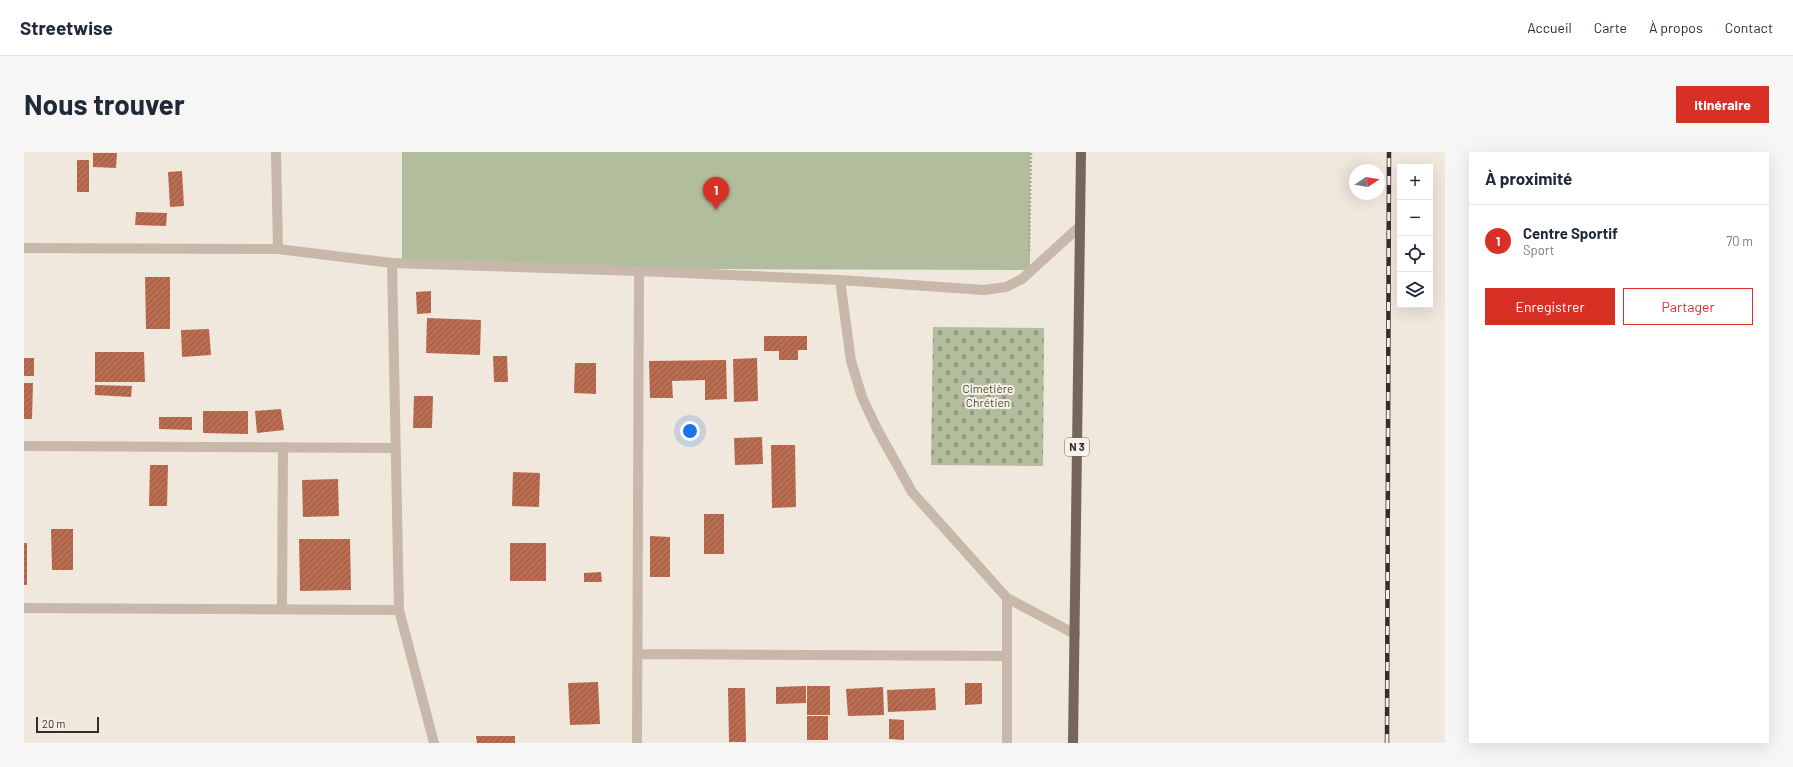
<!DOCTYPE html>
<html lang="fr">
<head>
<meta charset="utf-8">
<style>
  :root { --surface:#fff; --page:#f6f6f7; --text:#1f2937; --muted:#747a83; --line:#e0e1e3; --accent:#d93025 }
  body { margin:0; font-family:Barlow,sans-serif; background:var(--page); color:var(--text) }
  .controls { position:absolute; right:12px; top:12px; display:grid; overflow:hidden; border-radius:0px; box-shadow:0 4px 16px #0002 }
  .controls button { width:36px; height:36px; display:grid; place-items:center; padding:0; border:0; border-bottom:1px solid var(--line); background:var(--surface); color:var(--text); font:20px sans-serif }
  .compass { position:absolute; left:1325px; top:12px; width:36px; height:36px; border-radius:50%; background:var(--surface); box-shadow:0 4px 16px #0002; rotate:78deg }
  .scale { position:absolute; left:12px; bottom:10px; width:63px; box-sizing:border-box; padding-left:4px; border:2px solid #352d29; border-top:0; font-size:11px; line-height:14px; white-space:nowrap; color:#352d29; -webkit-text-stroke:3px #f8f1e9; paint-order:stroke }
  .you { position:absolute; left:666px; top:279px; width:14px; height:14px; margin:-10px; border:3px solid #fff; border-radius:50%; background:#1a73e8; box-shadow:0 0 0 6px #1a73e833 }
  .badge { display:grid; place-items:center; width:26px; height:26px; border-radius:50%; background:var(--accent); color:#fff; font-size:13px; font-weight:700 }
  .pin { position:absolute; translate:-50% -33px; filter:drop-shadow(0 1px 2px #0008) }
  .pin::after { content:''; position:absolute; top:21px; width:14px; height:12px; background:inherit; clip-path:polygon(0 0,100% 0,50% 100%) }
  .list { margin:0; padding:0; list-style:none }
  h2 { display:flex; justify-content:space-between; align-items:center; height:52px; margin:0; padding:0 16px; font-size:17px }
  h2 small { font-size:13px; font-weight:400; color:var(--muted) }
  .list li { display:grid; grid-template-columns:26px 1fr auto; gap:12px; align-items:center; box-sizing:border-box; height:72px; padding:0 16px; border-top:1px solid var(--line) }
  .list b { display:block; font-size:15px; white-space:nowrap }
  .list p { margin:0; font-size:13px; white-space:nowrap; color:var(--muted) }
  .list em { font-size:13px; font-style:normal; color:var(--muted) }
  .actions { display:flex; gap:8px; padding:12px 16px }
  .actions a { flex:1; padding:9px 0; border:1px solid var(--accent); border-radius:0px; text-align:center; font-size:14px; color:var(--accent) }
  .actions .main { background:var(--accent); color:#fff }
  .icon { flex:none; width:22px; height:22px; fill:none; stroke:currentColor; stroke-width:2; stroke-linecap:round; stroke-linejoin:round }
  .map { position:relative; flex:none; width:1421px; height:591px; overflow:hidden; border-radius:0px }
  header { display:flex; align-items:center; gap:24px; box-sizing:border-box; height:56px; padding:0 20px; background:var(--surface); border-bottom:1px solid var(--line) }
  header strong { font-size:19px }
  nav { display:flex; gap:22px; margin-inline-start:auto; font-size:14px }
  .intro { display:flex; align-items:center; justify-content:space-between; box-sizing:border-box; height:96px; padding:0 24px }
  h1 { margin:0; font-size:28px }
  .button { padding:10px 18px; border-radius:0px; background:var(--accent); color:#fff; font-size:14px; font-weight:700 }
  main { display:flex; gap:24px; padding:0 24px }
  aside { flex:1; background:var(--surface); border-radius:0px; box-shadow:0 4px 16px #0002 }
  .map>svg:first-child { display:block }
</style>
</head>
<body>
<header>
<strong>Streetwise</strong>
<nav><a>Accueil</a><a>Carte</a><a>À propos</a><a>Contact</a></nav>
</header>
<div class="intro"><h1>Nous trouver</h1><a class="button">Itinéraire</a></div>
<main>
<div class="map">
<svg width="1421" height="591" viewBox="0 0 1421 591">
  <defs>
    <pattern id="cemetery-stones" width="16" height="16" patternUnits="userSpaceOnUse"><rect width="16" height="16" fill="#b2bd9e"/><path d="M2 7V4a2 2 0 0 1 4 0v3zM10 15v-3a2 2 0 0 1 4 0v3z" fill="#929a81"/></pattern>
    <pattern id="building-hatch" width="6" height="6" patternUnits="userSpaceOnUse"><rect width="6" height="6" fill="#ba6c50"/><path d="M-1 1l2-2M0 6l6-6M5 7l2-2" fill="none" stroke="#985942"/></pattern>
  </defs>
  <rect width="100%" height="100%" fill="#f0e7dd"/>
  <path fill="#b2bd9e" d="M378,0H1006V118L378,116Z"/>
  <path fill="url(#cemetery-stones)" d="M909,175L1020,176L1019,314L907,313Z"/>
  <path fill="url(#building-hatch)" d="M69,1H93L92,16L69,15Z
    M53,8H65V40H53Z
    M158,19L160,54L146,55L144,20Z
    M112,60L143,61L142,74L111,73Z
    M121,125H146V177H122Z
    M407,139V161L393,162L392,140Z
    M403,166L457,168L456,203L402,201Z
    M185,177L187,203L158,205L157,178Z
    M740,184H783V198H774V208H755V199H740Z
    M71,200H120L121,230H71Z
    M469,204H483L484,230H470Z
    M0,206H10V224H0Z
    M733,206L734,249L710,250L709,207Z
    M702,208L703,247L681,248V228L648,229L649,246H626L625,209Z
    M551,211H572V242L550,241Z
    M0,231H9L8,267H0Z
    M71,233L108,234L107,245L71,243Z
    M390,244H409L408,276H389Z
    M257,257L260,278L233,281L231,259Z
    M179,259H224V282L179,281Z
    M135,265H168V278L135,277Z
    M738,285L739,312L711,313L710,286Z
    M747,293H771L772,355L748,356Z
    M126,313H144L143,354H125Z
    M489,320L516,321L515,355L488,354Z
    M314,327L315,364L279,365L278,328Z
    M680,362H700V402H680Z
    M27,377H49V418H28Z
    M626,384L646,385V425H626Z
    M275,387H326L327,438L276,439Z
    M0,391H3V433H0Z
    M486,391H522V429H486Z
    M577,420L578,430H560V421Z
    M574,530L576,572L546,573L544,531Z
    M941,531H958V552L941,553Z
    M782,534V551L752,552V535Z
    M783,534H806V563H783Z
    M859,535L860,563L824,564L822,537Z
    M704,536H721L722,590H705Z
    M911,536L912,558L864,560L863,538Z
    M783,564H804V588H783Z
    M865,567L880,568V588L865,587Z
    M452,584H491V591H453Z"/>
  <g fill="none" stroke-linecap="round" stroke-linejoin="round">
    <path stroke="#b2a294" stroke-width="2.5" stroke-dasharray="2 2" stroke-linecap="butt" d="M1005,99L1007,0"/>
    <path stroke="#c7b8aa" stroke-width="10" d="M252,0L254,97
      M0,96L254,97L368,111L615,119L816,128L960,138L982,135L998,127L1055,75
      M368,111L375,458L410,591
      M816,128L827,209L838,245L852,275L888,340L983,446L1051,482
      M0,294L371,296
      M0,456L375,458
      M258,457L259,295
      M614,502L983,504
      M613,591L615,119
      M983,591V446"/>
    <path stroke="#75655b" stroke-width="10" d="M1049,591L1057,0"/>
    <defs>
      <path id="rail" d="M1363,591L1365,0"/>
    </defs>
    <use href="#rail" stroke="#352d29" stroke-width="4.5"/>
    <use href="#rail" stroke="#f8f1e9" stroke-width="3" stroke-dasharray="9" stroke-linecap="butt"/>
  </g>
  <g text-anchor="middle" stroke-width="4" stroke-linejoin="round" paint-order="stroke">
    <rect fill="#f8f1e9" stroke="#706863" stroke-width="1" x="1041" y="286" width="24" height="18" rx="3"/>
    <g font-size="11" font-weight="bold" fill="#352d29">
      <text x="1053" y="299">N 3</text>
    </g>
    <g font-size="12" fill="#43512f" stroke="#f8f1e9">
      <text x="964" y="241">Cimetière<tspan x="964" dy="14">Chrétien</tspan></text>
    </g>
  </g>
</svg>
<div class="controls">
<button>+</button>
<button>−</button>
<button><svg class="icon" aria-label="locate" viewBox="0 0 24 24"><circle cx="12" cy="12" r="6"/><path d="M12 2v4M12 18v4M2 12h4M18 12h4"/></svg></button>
<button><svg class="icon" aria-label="layers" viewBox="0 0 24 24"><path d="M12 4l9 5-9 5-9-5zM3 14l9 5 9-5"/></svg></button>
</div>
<svg class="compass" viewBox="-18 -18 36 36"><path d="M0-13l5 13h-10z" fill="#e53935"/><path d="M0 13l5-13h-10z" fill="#747a83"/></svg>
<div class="scale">20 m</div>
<div class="you"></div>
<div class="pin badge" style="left:692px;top:58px">1</div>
</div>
<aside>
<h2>À proximité<small></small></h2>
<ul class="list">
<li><span class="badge">1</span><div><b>Centre Sportif</b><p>Sport</p></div><em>70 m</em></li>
</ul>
<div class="actions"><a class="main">Enregistrer</a><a>Partager</a></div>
</aside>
</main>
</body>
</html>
